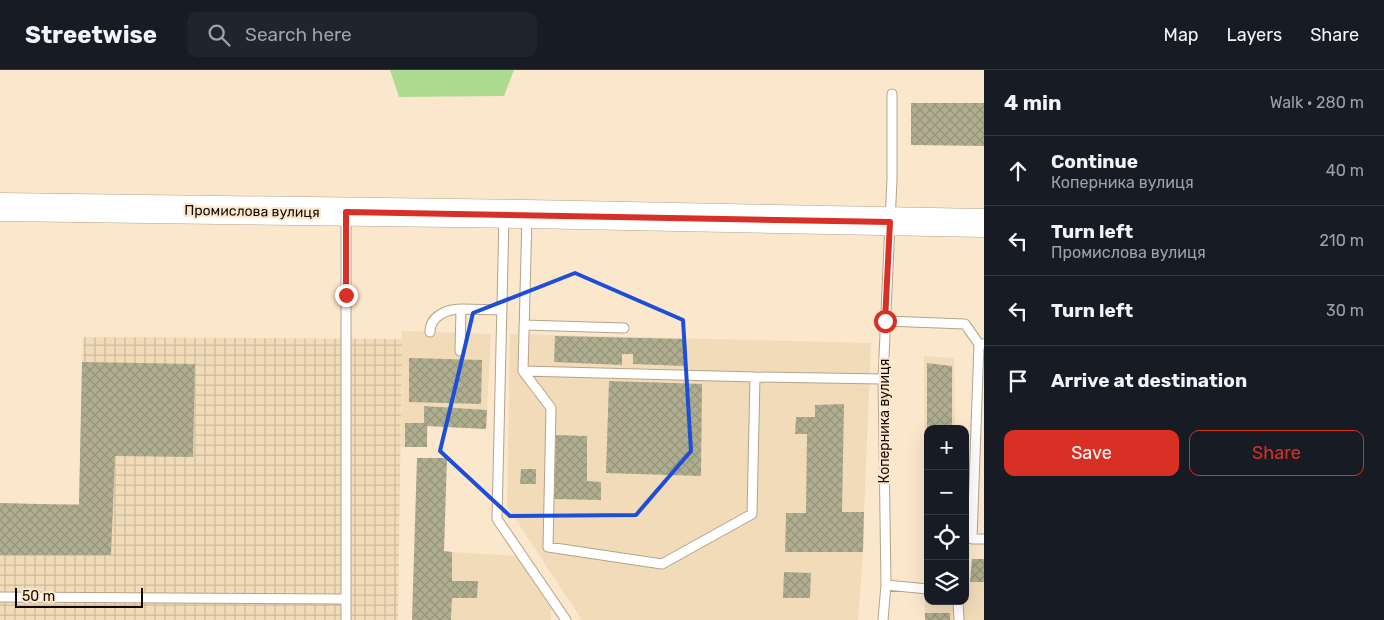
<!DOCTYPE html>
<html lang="en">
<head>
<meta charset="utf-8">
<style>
  :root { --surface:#171b24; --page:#20242c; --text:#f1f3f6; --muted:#9ea1a6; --line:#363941; --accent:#d93025 }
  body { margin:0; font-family:Rubik,sans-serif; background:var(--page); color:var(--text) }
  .controls { position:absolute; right:15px; bottom:15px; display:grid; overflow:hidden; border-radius:10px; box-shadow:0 5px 20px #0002 }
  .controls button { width:45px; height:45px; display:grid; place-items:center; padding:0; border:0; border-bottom:1px solid var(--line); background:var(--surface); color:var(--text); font:25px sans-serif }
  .scale { position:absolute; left:15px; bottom:12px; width:128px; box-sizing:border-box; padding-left:5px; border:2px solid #120b04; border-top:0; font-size:14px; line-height:18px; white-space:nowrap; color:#120b04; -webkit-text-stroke:4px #fbe7cc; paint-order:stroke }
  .stop { position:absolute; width:15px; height:15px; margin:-11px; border:4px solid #d93025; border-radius:50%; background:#fff }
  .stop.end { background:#d93025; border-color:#fff; box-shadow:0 1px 5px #0008 }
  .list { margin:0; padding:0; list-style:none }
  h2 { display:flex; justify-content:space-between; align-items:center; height:65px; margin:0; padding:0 20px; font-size:21px }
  h2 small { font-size:16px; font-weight:400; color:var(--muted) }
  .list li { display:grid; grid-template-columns:32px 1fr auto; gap:15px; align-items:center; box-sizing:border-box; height:70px; padding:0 20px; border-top:1px solid var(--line) }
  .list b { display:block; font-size:19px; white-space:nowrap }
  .list p { margin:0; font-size:16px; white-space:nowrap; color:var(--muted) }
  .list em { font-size:16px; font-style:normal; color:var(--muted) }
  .actions { display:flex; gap:10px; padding:15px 20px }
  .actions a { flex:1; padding:11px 0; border:1px solid var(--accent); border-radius:10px; text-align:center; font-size:18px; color:var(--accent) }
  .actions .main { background:var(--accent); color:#fff }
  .icon { flex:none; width:28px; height:28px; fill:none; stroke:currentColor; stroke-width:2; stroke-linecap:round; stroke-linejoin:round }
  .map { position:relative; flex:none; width:984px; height:550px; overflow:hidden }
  header { display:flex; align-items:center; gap:30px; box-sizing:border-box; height:70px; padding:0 25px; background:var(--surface); border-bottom:1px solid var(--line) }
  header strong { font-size:24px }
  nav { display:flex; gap:28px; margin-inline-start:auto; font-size:18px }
  .search { width:350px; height:45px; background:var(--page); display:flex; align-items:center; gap:12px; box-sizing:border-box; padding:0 18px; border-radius:10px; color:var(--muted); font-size:19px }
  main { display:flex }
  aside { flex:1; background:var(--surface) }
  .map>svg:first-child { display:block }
</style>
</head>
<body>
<header>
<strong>Streetwise</strong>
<div class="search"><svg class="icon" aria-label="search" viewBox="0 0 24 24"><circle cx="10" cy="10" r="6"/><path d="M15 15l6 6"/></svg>Search here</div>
<nav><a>Map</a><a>Layers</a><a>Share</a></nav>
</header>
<main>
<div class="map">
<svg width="984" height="550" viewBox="0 0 984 550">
  <defs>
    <pattern id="industrial-grid" width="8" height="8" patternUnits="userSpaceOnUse" patternTransform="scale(1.25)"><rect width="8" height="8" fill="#f2dbb9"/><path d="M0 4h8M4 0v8" fill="none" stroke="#cebb9d"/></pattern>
    <pattern id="building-cross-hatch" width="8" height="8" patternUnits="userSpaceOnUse" patternTransform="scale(1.25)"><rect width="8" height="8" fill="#afae90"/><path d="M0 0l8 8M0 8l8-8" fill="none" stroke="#96947b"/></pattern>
  </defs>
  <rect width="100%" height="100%" fill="#fbe7cc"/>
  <path fill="#f2dbb9" d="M402,261L491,264L486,359L428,356L427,377H401Z
    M510,264L871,273L864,442L786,443L785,482H863L858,550H582L507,436Z
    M924,286L954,288L955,359H928V531H965V512H984V550H925Z
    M452,482L517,486L551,538V550H451L452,528H477V511H452Z"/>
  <path fill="url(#industrial-grid)" d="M83,267L402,269L398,550H0V435L79,434Z"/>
  <path fill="#addb92" d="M390,0H514L504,26L399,27Z"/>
  <path fill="url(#building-cross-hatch)" d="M911,33H984V76L911,75Z
    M555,266L684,269V296L633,294V284H622V295L554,292Z
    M409,288L482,290L481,334L409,332Z
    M82,292L195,294L193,387L115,386L111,485H0V433L79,435Z
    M927,293L952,296V359H927Z
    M609,311L702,314L701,406L606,403Z
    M844,334L842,442H864L863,482H785L786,443H806L807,364H795L796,347H815V335Z
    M424,336L487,340L486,359L427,356V377H405V353H424Z
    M556,365L587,366V411L601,412V430L554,429Z
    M417,388H447L444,481L452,482V511H478L477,528H452L451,550H412Z
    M521,399H536V414H520Z
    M972,489H984V512H970Z
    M784,502L811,503L810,528H783Z
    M925,543H950V550H925Z"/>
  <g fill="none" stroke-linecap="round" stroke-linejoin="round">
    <defs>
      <path id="lane" d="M346,145V550
        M527,146L523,301L755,307
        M504,147L497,449L566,550
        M885,251L965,254L979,274H984
        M524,255L624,258
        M430,262C430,246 447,239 461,239
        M979,274L972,469H984
        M460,281L461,239L502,240
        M523,301L551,338L548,477L662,494L752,444L755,307L883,309
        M886,515L928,519
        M0,527L346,529
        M958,531L959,550
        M883,550L886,515L883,309L892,109V24"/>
      <path id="primary" d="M0,137L527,144L984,153"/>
    </defs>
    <use href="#lane" stroke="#b5a389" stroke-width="11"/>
    <use href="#primary" stroke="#b5a389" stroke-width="29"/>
    <use href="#lane" stroke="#fff" stroke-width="9"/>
    <use href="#primary" stroke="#fff" stroke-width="28"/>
  </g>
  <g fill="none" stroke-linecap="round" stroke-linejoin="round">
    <path stroke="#d93025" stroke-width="6" d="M346,225V142L890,152L885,251"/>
  </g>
  <path fill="none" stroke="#1d4ed8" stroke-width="4" stroke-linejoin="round" d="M575,203L683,250L691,381L636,445L510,446L440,381L473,243Z"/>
  <g text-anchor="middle" stroke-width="4.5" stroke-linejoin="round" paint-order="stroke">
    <g font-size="14" fill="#120b04" stroke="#fbe7cc">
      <text transform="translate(252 141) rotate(1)" y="5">Промислова вулиця</text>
      <text transform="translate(884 351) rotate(-90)" y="5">Коперника вулиця</text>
    </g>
  </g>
</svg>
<div class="controls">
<button>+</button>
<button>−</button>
<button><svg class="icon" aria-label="locate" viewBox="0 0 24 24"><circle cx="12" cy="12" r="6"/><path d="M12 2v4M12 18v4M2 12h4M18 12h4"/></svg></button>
<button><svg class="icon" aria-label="layers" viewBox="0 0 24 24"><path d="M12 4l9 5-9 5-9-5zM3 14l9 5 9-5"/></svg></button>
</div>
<div class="scale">50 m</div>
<div class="stop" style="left:885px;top:251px"></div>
<div class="stop end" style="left:346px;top:225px"></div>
</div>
<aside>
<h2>4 min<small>Walk · 280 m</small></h2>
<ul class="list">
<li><svg class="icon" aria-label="ahead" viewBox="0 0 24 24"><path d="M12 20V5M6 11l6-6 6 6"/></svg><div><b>Continue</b><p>Коперника вулиця</p></div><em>40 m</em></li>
<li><svg class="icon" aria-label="left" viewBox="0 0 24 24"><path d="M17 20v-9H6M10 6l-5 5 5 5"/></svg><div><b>Turn left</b><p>Промислова вулиця</p></div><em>210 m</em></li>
<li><svg class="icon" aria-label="left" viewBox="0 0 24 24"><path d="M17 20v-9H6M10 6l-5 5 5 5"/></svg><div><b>Turn left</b></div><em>30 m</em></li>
<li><svg class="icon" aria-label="arrive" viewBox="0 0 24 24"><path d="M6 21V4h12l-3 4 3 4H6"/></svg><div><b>Arrive at destination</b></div></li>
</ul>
<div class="actions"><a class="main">Save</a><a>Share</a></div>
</aside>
</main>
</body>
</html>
